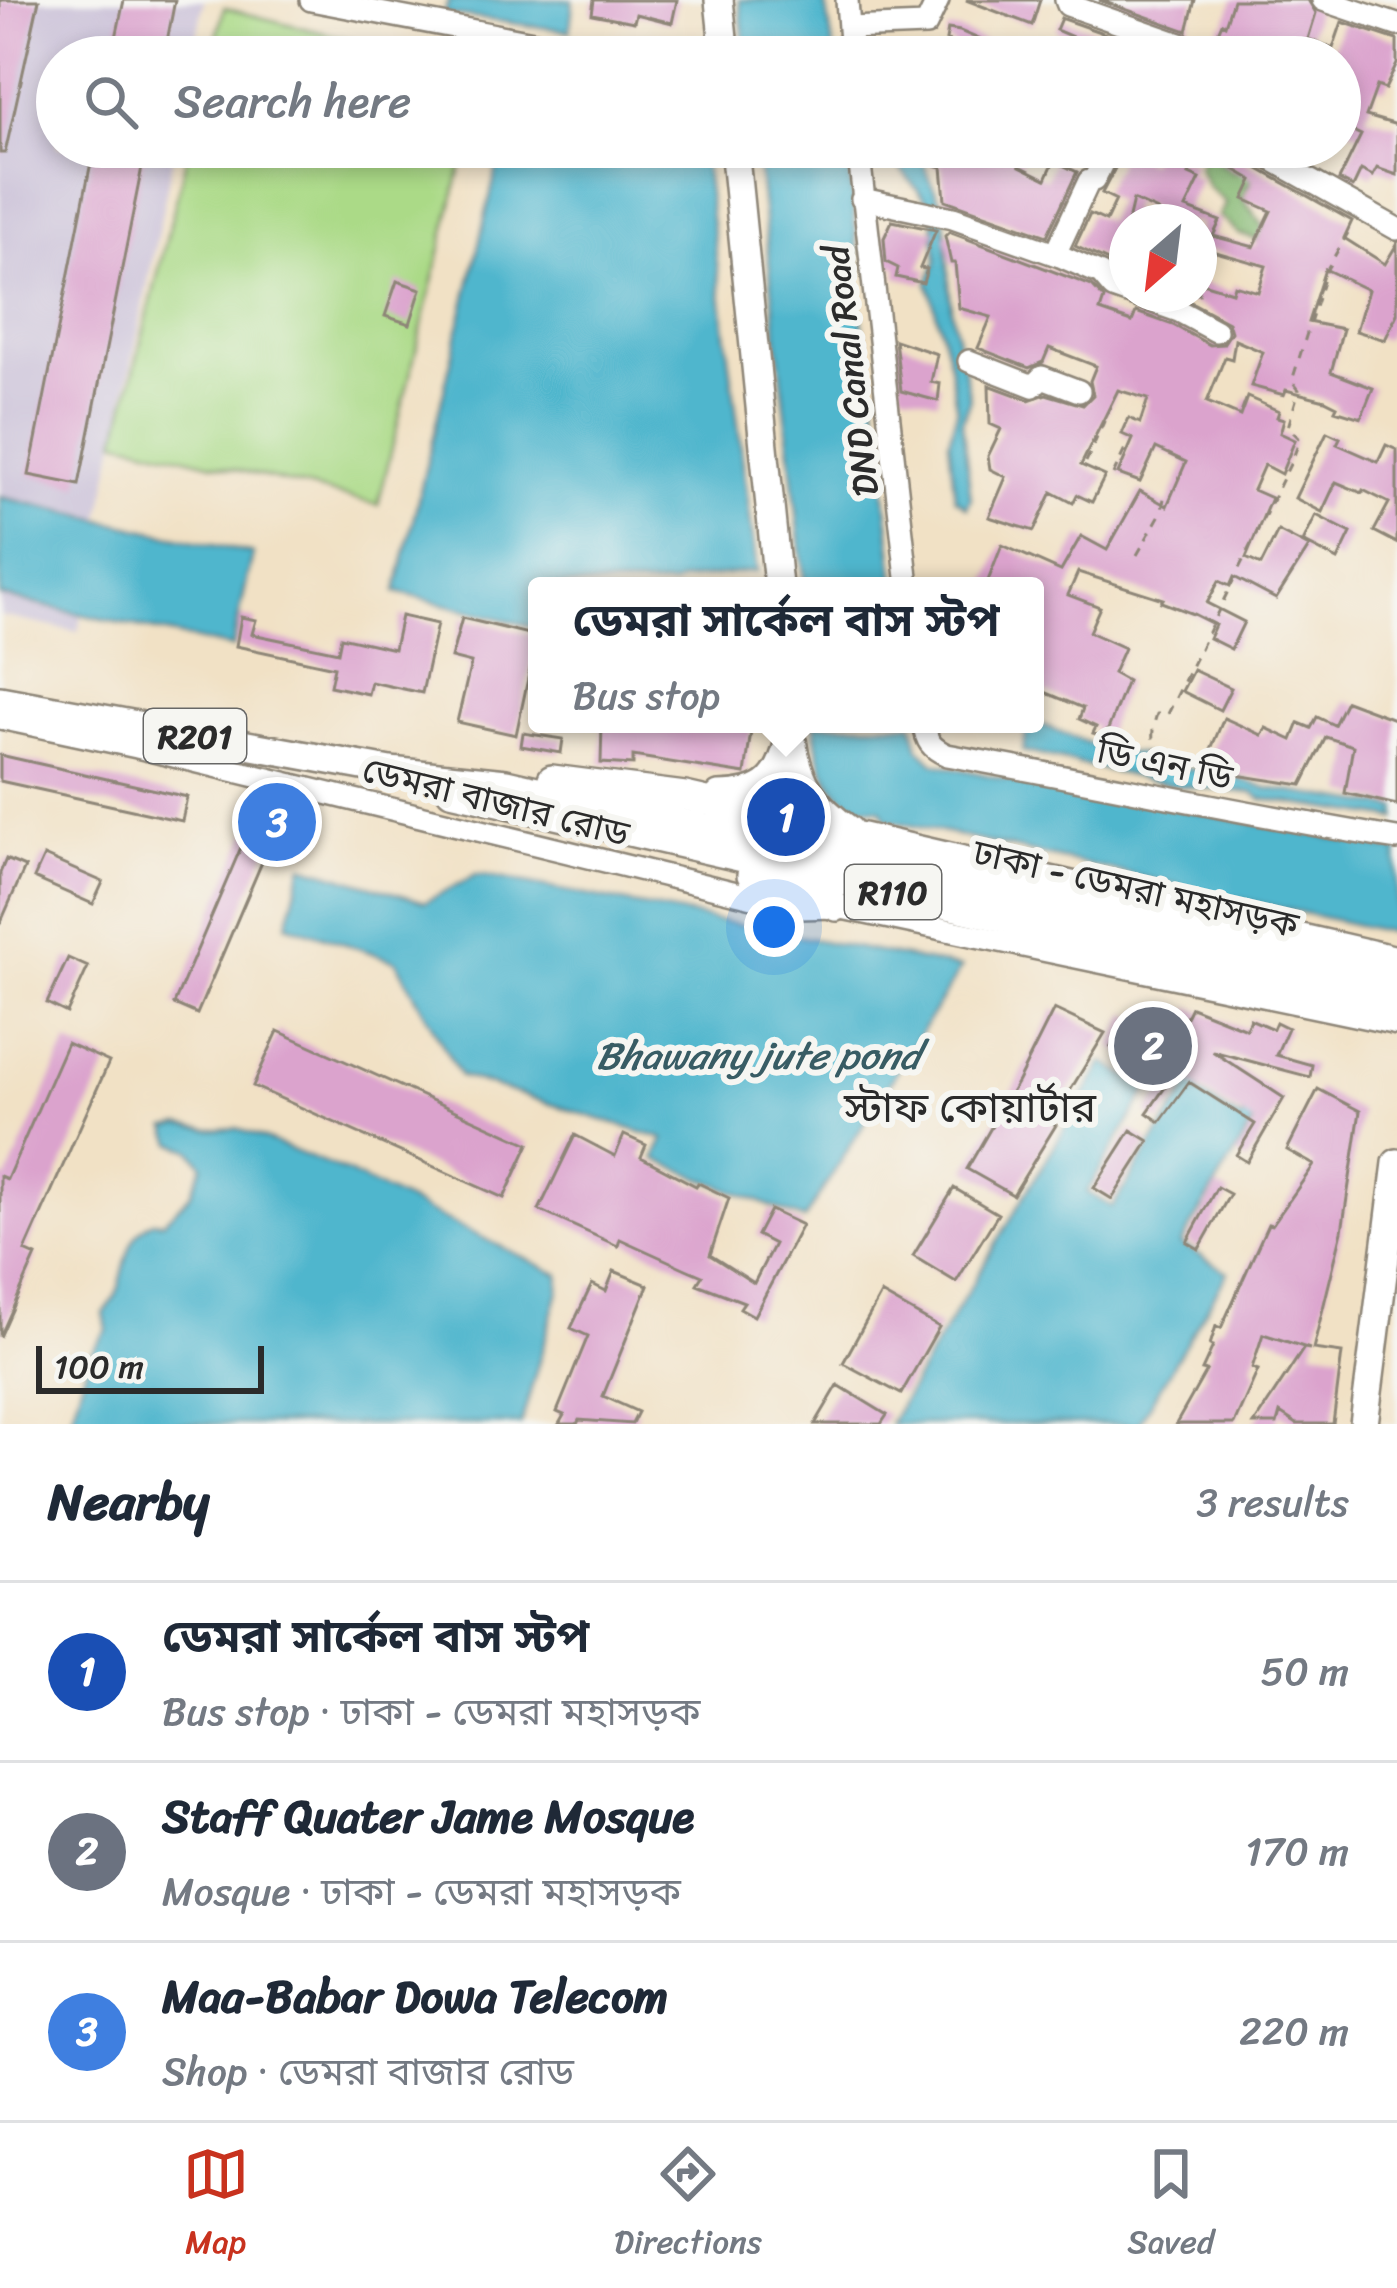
<!DOCTYPE html>
<html lang="en">
<head>
<meta charset="utf-8">
<style>
  :root { --surface:#fff; --page:#f6f6f7; --text:#1f2937; --muted:#747a83; --line:#e0e1e3; --accent:#c8321e }
  body { margin:0; font-family:Sriracha,"Noto Sans Bengali",sans-serif; background:var(--page); color:var(--text) }
  .compass { position:absolute; left:1109px; top:204px; width:108px; height:108px; border-radius:50%; background:var(--surface); box-shadow:0 6px 18px #0003; rotate:208deg }
  .scale { position:absolute; left:36px; bottom:30px; width:228px; box-sizing:border-box; padding-left:12px; border:6px solid #2b2b2b; border-top:0; font-size:33px; line-height:42px; white-space:nowrap; color:#2b2b2b; -webkit-text-stroke:9px #f6f6f2; paint-order:stroke }
  .you { position:absolute; left:774px; top:927px; width:42px; height:42px; margin:-30px; border:9px solid #fff; border-radius:50%; background:#1a73e8; box-shadow:0 0 0 18px #1a73e833 }
  .badge { display:grid; place-items:center; width:78px; height:78px; border-radius:50%; background:var(--accent); color:#fff; font-size:39px; font-weight:700 }
  .pin { position:absolute; translate:-50% -50%; border:6px solid #fff; box-shadow:0 3px 12px #0006 }
  .popup { position:absolute; left:528px; top:577px; width:516px; height:156px; box-sizing:border-box; display:grid; place-content:center; border-radius:12px; background:var(--surface); filter:drop-shadow(0 3px 9px #0005); font-size:39px; white-space:nowrap; color:var(--muted) }
  .popup b { font-size:45px; color:var(--text) }
  .popup::after { content:''; position:absolute; left:50%; top:100%; margin-left:-24px; border:24px solid transparent; border-top-color:var(--surface) }
  .list { margin:0; padding:0; list-style:none }
  h2 { display:flex; justify-content:space-between; align-items:center; height:156px; margin:0; padding:0 48px; font-size:51px }
  h2 small { font-size:39px; font-weight:400; color:var(--muted) }
  .list li { display:grid; grid-template-columns:78px 1fr auto; gap:36px; align-items:center; box-sizing:border-box; height:180px; padding:0 48px; border-top:3px solid var(--line) }
  .list b { display:block; font-size:45px; white-space:nowrap }
  .list p { margin:0; font-size:39px; white-space:nowrap; color:var(--muted) }
  .list em { font-size:39px; font-style:normal; color:var(--muted) }
  .icon { flex:none; width:66px; height:66px; fill:none; stroke:currentColor; stroke-width:2; stroke-linecap:round; stroke-linejoin:round }
  .map { position:relative; flex:none; width:1397px; height:1424px; overflow:hidden }
  .search { position:absolute; background:var(--surface); box-shadow:0 6px 18px #0003; left:36px; right:36px; top:36px; height:132px; display:flex; align-items:center; gap:30px; box-sizing:border-box; padding:0 42px; border-radius:66px; color:var(--muted); font-size:45px }
  .sheet { height:696px; background:var(--surface) }
  nav { display:flex; justify-content:space-around; align-items:center; box-sizing:border-box; height:168px; border-top:3px solid var(--line); background:var(--surface); font-size:33px; color:var(--muted) }
  nav a { display:grid; justify-items:center; gap:6px }
  nav .on { color:var(--accent) }
  .map>svg:first-child { display:block }
</style>
</head>
<body>
<div class="map">
<svg width="1397" height="1424" viewBox="0 0 1397 1424">
  <rect width="100%" height="100%" fill="#f6f6f2"/>
  <filter id="ink" filterUnits="userSpaceOnUse"><feTurbulence type="fractalNoise" baseFrequency=".00833" numOctaves="2"/><feDisplacementMap in="SourceGraphic" scale="24" xChannelSelector="R" yChannelSelector="G"/><feConvolveMatrix kernelMatrix="1 2 1 2 8 2 1 2 1" color-interpolation-filters="sRGB"/></filter>
  <filter id="wash" filterUnits="userSpaceOnUse"><feTurbulence type="fractalNoise" baseFrequency=".004" numOctaves="4" result="noise"/><feDisplacementMap in="SourceGraphic" scale="48" xChannelSelector="R" yChannelSelector="G"/><feGaussianBlur stdDeviation="2.7" result="paint"/><feColorMatrix in="noise" values="0 0 0 0 0 0 0 0 0 0 0 0 0 0 0 0 0 1.4 0 .05"/><feComposite in="paint" operator="in"/></filter>
  <g filter="url(#wash)">
    <rect width="100%" height="100%" fill="#f1e1c5"/>
    <path fill="#c9bfd7" d="M0,0H204L193,57H57V147H175L78,632L0,616Z"/>
    <path fill="#abda87" stroke="#6b8259" stroke-width="3" d="M224,8L420,57H212Z
      M189,147H466L378,505L117,440Z"/>
    <path fill="#88ba74" stroke="#5a7250" stroke-width="3" d="M1205,152H1214L1219,162L1234,173L1243,165L1251,169V180L1242,197L1269,234L1259,240L1239,234L1219,216L1226,203L1208,187L1198,167Z"/>
    <path fill="#4fb6cd" stroke="#3d707c" stroke-width="3" d="M449,0H573L570,31L444,14Z
      M739,0H825L835,57H746Z
      M502,147H702L757,571L681,581L673,586H537V628L396,592Z
      M756,147H847L860,273L855,277L877,414L896,586H805Z
      M887,147H916L944,210L951,308L970,398L962,422L971,498L967,507L955,498L949,440L957,411L947,352L928,282L937,261L932,207L897,165Z
      M0,497L253,554L232,648L0,596Z
      M1035,722L1105,750L1145,755L1151,764C1174,766 1242,776 1261,787L1397,808V819L1262,799L1253,793L1171,785L1023,751L1028,724Z
      M815,724H913L919,748L934,763L1067,793L1149,803L1397,851V934L887,820L881,809C831,808 818,767 815,724Z
      M303,865L425,902L476,875H484L961,968L804,1220L655,1159L664,1139L460,1076L396,961L287,924Z
      M1104,1062L1149,1089L1087,1192L1112,1207L1196,1076L1204,1080L1198,1092L1241,1120L1249,1108L1259,1114L1181,1244L1228,1272L1138,1424H889Z
      M181,1125L210,1130L237,1128L344,1171L560,1275L559,1291L521,1424H69L90,1354L107,1330L104,1313C131,1286 116,1243 152,1221L163,1222L190,1195L203,1165L190,1149L173,1143L167,1128Z"/>
    <g id="blocks">
      <path fill="#dba3cd" d="M0,0H39L5,153H0Z
        M124,0H175L164,57H112Z
        M594,0H677L672,23L636,14L634,22L592,14Z
        M966,0H1040L1032,25Z
        M1099,0H1195L1187,31Z
        M1233,0H1308L1316,13L1308,39L1333,48L1342,22L1397,40V64L1385,89L1377,86L1366,116L1397,125V175L1377,168L1373,176L1361,170L1353,187L1339,180L1361,135L1340,125L1345,94L1340,93V57H1288L1249,43L1246,49L1216,37L1222,23L1225,25Z
        M1061,18L1063,19L1171,57H1126L1115,53L1113,57L1090,53L1089,57L1070,50L1075,38L1056,30Z
        M948,29L960,31L1020,57H963L965,51L953,48L954,44L946,40Z
        M94,147H146L79,485L29,475Z
        M933,147H1018L1027,151L1020,166L1046,179L1054,161L1077,172L1047,236L945,200L942,167L928,163Z
        M1156,147H1181L1177,157L1194,163L1189,174L1200,179L1186,208L1220,221L1213,236L1254,247L1271,211L1244,199L1253,180L1217,159L1223,147H1235L1243,160L1352,221L1344,238L1385,264L1397,244V314L1385,340L1356,331L1368,290L1325,269L1308,322L1343,329L1331,372L1373,388L1361,418L1335,410L1337,406L1325,400L1286,390L1284,395L1251,386L1263,352L1235,340L1232,359L1225,357L1207,402L1240,416L1247,397L1279,411L1277,417L1284,419L1280,433L1295,440L1281,474L1264,465L1253,490L1271,498L1246,558L1261,565L1278,531L1309,547L1276,599L1234,577L1230,586L1219,581L1207,603L1244,622L1231,649L1209,638L1215,625L1193,614L1161,602L1163,599L1078,572L1068,595L1100,607L1089,632L1124,648L1113,673L1127,681L1105,737L1093,733L1096,727L1079,719L1083,708L1035,688V586H986L1002,545L1061,571L1081,536L1107,550L1140,491L1167,506L1186,462L1156,448L1140,482L1118,474L1133,439L1122,434L1129,418L1140,423L1148,399L1118,390L1081,465L1105,476L1092,502L1077,495L1073,503L1052,492L1034,531L989,517L1006,477L990,469L988,456L1001,429L990,424L989,385L1029,400L1046,394L1083,405L1093,395L1090,381L1096,366L1049,348L1043,362L1029,368L978,348L991,317L959,308L955,263H951L945,236L949,232L1092,286L1104,299L1100,311L1132,322L1136,312L1173,325L1210,345L1223,344L1231,332L1228,322L1176,294H1199V282L1232,292L1234,285L1258,292L1266,266L1209,250L1199,273V222H1154L1158,211L1133,200L1120,256L1127,258V277L1108,261L1075,246L1090,214L1106,221L1116,200L1102,193L1124,151L1149,163Z
        M892,221L936,230L920,268L927,269L923,283L896,277L898,268L886,262L884,238Z
        M397,281L421,289L410,324L385,316Z
        M895,340L937,354L931,382L940,384L938,401L901,391Z
        M1327,432L1340,438L1337,444L1378,462L1386,445L1397,450V543L1374,531L1389,503L1363,490L1362,493L1336,482L1322,512L1295,498Z
        M1316,515L1351,533L1338,560L1303,542Z
        M401,616L437,624L422,693L371,682L368,694L330,686L334,667L236,646L241,617L256,620L252,634L338,652L341,637L394,649Z
        M462,618L537,636L516,735L457,722L471,663L451,658Z
        M1193,670L1231,688L1220,710L1182,691Z
        M1346,701L1397,720V805L1345,793L1353,746L1326,737L1302,785L1229,774L1227,778L1203,768L1224,718L1262,735L1266,728L1292,740L1299,723L1311,728L1317,717L1334,725Z
        M602,724H752L745,774L633,756V765L601,763Z
        M523,733L563,739L561,753L521,746Z
        M0,755L187,797L182,821L0,781Z
        M248,831L271,841L197,1014L174,1004Z
        M44,856L103,882L93,904L34,878Z
        M6,859L25,867L0,924V873Z
        M68,958L88,967L67,1013L47,1003Z
        M1191,1007L1246,1029L1250,1019L1273,1029L1276,1022L1288,1028L1276,1055L1312,1065L1310,1077L1212,1051L1284,1098L1247,1162L1236,1155L1255,1124L1189,1082L1160,1122L1147,1113L1171,1079L1111,1047L1127,1014L1176,1037Z
        M1054,1009L1105,1033L1051,1122L1056,1125L1013,1195L967,1169L1018,1081Z
        M278,1031L529,1144L504,1198L253,1086Z
        M67,1043L109,1062L25,1251L36,1256L0,1337V1176L7,1179Z
        M1318,1089L1360,1111L1342,1231L1313,1349L1342,1353L1333,1424H1297L1280,1413L1277,1424H1254L1304,1348L1310,1349L1263,1334L1252,1368L1258,1370L1234,1424H1176L1206,1371L1202,1370L1213,1346L1210,1345L1216,1326L1221,1328L1268,1224L1272,1225L1314,1165L1287,1150Z
        M1131,1130L1149,1141L1112,1199L1094,1188Z
        M575,1135L615,1156L624,1135L646,1145L641,1157L696,1186L698,1183L729,1198L710,1255L754,1283L774,1244L757,1235L770,1210L802,1225L754,1316L740,1308L744,1302L697,1284L702,1276L686,1269L620,1239L618,1246L539,1210Z
        M1217,1187L1230,1194L1199,1249L1187,1242Z
        M954,1188L998,1214L956,1282L913,1256Z
        M614,1271L648,1285L603,1396L638,1412L632,1424L579,1420L577,1424H559L564,1415L557,1412L588,1336L571,1328L592,1284L606,1291Z
        M881,1294L939,1327L901,1394L843,1363Z
        M838,1385L887,1415L881,1424H815Z"/>
    </g>
  </g>
  <g filter="url(#ink)">
    <use href="#blocks" fill-opacity="0" stroke="#8e8678" stroke-width="3"/>
    <g fill="none" stroke-linecap="round" stroke-linejoin="round">
      <defs>
        <path id="minor" d="M311,0L612,57
          M847,0L851,57
          M1066,0L1068,5L1217,57
          M1323,0L1397,25
          M849,28L926,25L938,0
          M858,147L908,586
          M1250,147L1397,229
          M862,199L953,218L1060,256L1101,274L1113,288L1127,293
          M1055,254L1089,181L1094,180L1110,147
          M1131,294L1179,311L1216,331
          M969,361L1033,386L1042,377L1079,391
          M0,718L137,747L798,908L837,907L1397,1024
          M924,724C926,741 931,748 947,755C1097,782 1246,814 1397,839"/>
        <path id="major" d="M719,0L725,57
          M734,147L778,586
          M0,700L390,771L506,783L1397,986
          M792,740C798,782 814,806 849,830
          M552,779L685,796L1397,960
          M451,791L1397,1008
          M719,796C769,795 781,778 791,732
          M751,875L837,907
          M1364,1424L1397,1163"/>
      </defs>
      <use href="#minor" stroke="#8e8678" stroke-width="26"/>
      <use href="#major" stroke="#8e8678" stroke-width="32"/>
      <path stroke="#8e8678" stroke-width="3" stroke-dasharray="9 9" stroke-linecap="butt" d="M1086,462L1110,408
        M1113,475L1127,445
        M1137,555L1162,511L1164,498
        M1157,774C1160,748 1146,745 1157,714H1168L1293,458L1300,439L1288,427L1299,390L1292,381L1327,269L1352,226"/>
      <use href="#minor" stroke="#fff" stroke-width="21"/>
      <use href="#major" stroke="#fff" stroke-width="27"/>
    </g>
  </g>
  <g text-anchor="middle" stroke-width="12" stroke-linejoin="round" paint-order="stroke">
    <g fill="#f6f6f2" stroke="#686867" stroke-width="3">
      <rect x="144" y="709" width="102" height="54" rx="9"/>
      <rect x="845" y="865" width="96" height="54" rx="9"/>
    </g>
    <g font-size="33" font-weight="bold" fill="#2b2b2b">
      <text x="195" y="748">R201</text>
      <text x="893" y="904">R110</text>
    </g>
    <g font-size="36" fill="#2b2b2b" stroke="#f6f6f2">
      <text transform="translate(850 371) rotate(-97)" y="13">DND Canal Road</text>
      <text transform="translate(1165 763) rotate(12)" y="13">ডি এন ডি</text>
      <text transform="translate(496 801) rotate(14)" y="13">ডেমরা বাজার রোড</text>
      <text transform="translate(1136 888) rotate(13)" y="13">ঢাকা - ডেমরা মহাসড়ক</text>
    </g>
    <g font-size="39" font-style="italic" fill="#385c64" stroke="#f6f6f2">
      <text x="758" y="1069">Bhawany jute pond</text>
    </g>
    <g font-size="42" fill="#2b2b2b" stroke="#f6f6f2">
      <text x="970" y="1122">স্টাফ কোয়ার্টার</text>
    </g>
  </g>
</svg>
<svg class="compass" viewBox="-18 -18 36 36"><path d="M0-13l5 13h-10z" fill="#e53935"/><path d="M0 13l5-13h-10z" fill="#747a83"/></svg>
<div class="scale">100 m</div>
<div class="you"></div>
<div class="pin badge" style="left:786px;top:817px;background:#1a4fb4">1</div>
<div class="popup"><b>ডেমরা সার্কেল বাস স্টপ</b>Bus stop</div>
<div class="pin badge" style="left:1153px;top:1046px;background:#6b7280">2</div>
<div class="pin badge" style="left:277px;top:822px;background:#3f7fe0">3</div>
<div class="search"><svg class="icon" aria-label="search" viewBox="0 0 24 24"><circle cx="10" cy="10" r="6"/><path d="M15 15l6 6"/></svg>Search here</div>
</div>
<section class="sheet">
<h2>Nearby<small>3 results</small></h2>
<ul class="list">
<li><span class="badge" style="background:#1a4fb4">1</span><div><b>ডেমরা সার্কেল বাস স্টপ</b><p>Bus stop · ঢাকা - ডেমরা মহাসড়ক</p></div><em>50 m</em></li>
<li><span class="badge" style="background:#6b7280">2</span><div><b>Staff Quater Jame Mosque</b><p>Mosque · ঢাকা - ডেমরা মহাসড়ক</p></div><em>170 m</em></li>
<li><span class="badge" style="background:#3f7fe0">3</span><div><b>Maa-Babar Dowa Telecom</b><p>Shop · ডেমরা বাজার রোড</p></div><em>220 m</em></li>
</ul>
</section>
<nav>
<a class="on"><svg class="icon" aria-label="map" viewBox="0 0 24 24"><path d="M3 6l6-2 6 2 6-2v14l-6 2-6-2-6 2zM9 4v14M15 6v14"/></svg>Map</a>
<a><svg class="icon" aria-label="directions" viewBox="0 0 24 24"><path d="M12 3l9 9-9 9-9-9zM9 14v-3h6M13 9l2 2-2 2"/></svg>Directions</a>
<a><svg class="icon" aria-label="saved" viewBox="0 0 24 24"><path d="M7 4h10v16l-5-4-5 4z"/></svg>Saved</a>
</nav>
</body>
</html>
